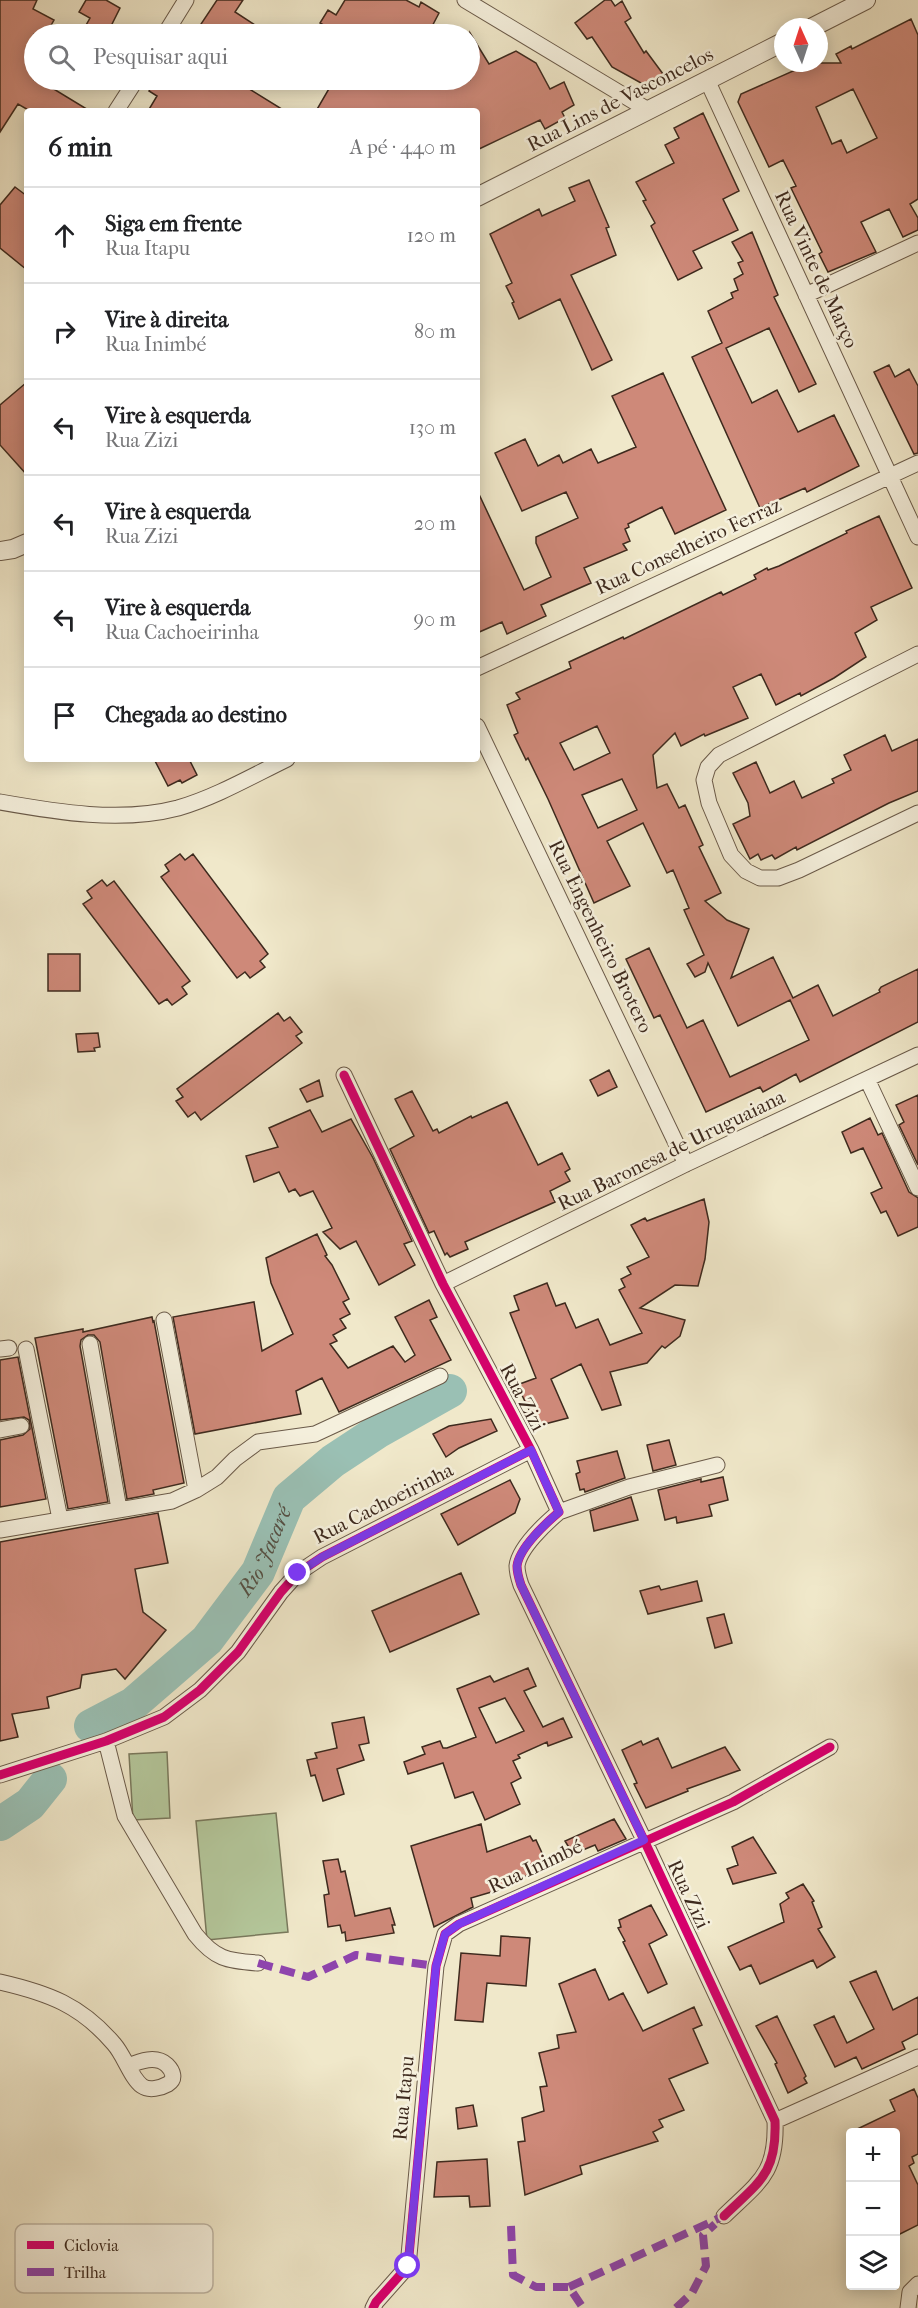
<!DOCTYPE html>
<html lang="pt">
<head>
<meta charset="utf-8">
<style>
  :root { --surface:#fff; --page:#f2f2f2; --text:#202124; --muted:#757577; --line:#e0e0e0 }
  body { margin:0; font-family:"IM FELL French Canon",serif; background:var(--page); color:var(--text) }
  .controls { position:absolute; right:18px; bottom:18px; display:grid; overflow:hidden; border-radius:6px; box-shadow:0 3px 15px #0003 }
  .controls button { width:54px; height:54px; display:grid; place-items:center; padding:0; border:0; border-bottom:2px solid var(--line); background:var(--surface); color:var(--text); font:30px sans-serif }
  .compass { position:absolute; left:774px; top:18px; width:54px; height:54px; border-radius:50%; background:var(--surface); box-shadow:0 3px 15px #0003; rotate:357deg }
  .stop { position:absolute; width:18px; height:18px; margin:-14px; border:4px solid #7c3aed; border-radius:50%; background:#fff }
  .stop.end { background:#7c3aed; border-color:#fff; box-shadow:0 2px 6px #0008 }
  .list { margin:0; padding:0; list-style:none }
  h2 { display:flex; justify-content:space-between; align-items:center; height:78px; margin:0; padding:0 24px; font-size:26px }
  h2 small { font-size:20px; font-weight:400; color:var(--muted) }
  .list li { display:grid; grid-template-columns:39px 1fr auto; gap:18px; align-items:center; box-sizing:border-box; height:96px; padding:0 24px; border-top:2px solid var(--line) }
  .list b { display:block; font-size:22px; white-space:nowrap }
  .list p { margin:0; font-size:20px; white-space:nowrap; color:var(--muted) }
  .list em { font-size:20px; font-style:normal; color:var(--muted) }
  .icon { flex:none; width:33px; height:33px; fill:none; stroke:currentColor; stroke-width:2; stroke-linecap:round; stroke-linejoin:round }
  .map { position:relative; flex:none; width:918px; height:2308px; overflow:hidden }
  .search { position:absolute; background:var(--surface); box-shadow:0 3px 15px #0003; left:24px; top:24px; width:456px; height:66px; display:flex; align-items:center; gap:15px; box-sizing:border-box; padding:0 21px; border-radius:33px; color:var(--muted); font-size:22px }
  .panel { position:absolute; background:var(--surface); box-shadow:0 3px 15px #0003; left:24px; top:108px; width:456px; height:654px; border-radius:6px }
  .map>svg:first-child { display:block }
</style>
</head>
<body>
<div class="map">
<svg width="918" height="2308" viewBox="0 0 918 2308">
  <rect width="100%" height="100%" fill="#f0e8ca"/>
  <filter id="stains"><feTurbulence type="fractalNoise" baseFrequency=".00333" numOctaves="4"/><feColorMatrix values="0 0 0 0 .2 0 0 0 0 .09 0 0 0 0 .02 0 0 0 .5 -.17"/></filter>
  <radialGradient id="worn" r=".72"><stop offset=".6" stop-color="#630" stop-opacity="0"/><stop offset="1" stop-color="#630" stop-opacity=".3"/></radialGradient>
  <path fill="#b4c79b" stroke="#79785c" stroke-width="1.5" d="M167,1752L170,1818L133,1820L129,1754Z
    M276,1813L288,1932L207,1940L196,1821Z"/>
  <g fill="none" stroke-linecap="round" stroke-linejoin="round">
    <g stroke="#9ac0b4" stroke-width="34">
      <path id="s1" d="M91,1726L133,1704L207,1640L258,1572L289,1498L333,1461L377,1432L450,1391"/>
      <path d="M0,1824L30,1804L50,1779"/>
    </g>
  </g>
  <path fill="#ce8979" stroke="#3e2a1e" stroke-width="1.5" fill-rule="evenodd" d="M0,0H37L33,9L54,20L46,34H34V80H39L90,111H30L18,104L0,132Z
    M86,0H106L120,8L111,26L108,25L103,34H81L90,18L79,12Z
    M217,0H243L235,12L269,34H202L206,28L201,24Z
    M345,0H406L419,7L421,2L439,13L428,34H405L392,28L388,34H356L342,25L337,33L320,23L328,10L336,15Z
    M605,0H611L615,6L622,1L631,18L625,22L644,53L646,51L666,78L652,84L641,83L612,67L592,37L587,39L575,23Z
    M911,19L918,35V199L910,204L918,218V230L903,237L889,209L861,222L876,252L828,272L819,254L822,252L791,188L796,186L783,160L769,167L738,102L741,94L811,63H841L836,54L851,46L852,49ZM853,89L877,138L847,153L841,140L832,144L816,107Z
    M470,33L489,64L516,51L536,63L550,89L564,82L574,105L562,112L565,118L545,129L540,120L477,150V111H316L334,80H470Z
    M156,80H235L285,111H148L157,96L149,91Z
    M703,113L739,191L723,199L738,230L693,251L702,268L678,280L651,226L655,223L643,201L646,200L636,182L674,163L665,145L679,138L674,128Z
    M589,180L609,227L606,228L616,255L571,275L612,360L592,370L560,299L519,319L512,303L514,302L506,286L512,283L490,234L539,209L542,216L575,201L569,188Z
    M15,187L27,196V270L0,248V205Z
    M752,232L778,295L774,297L816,384L799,392L769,328L726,348L752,403L777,390L798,432L834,415L859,466L807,492L805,488L760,508L692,357L722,343L708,311L733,298L731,293L738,290L734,279L743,274L738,263L743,261L732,242Z
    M889,365L895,377L909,369L918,386V453L914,454L874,372Z
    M663,373L726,510L675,534L662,507L628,524L629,527L625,529L630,541L623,544L627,550L584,568L591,583L541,605L546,616L507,634L502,622L477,633V490L524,590L551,577L536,543V537L578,518L566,492L522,511L495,453L525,439L538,466L559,455L563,463L591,449L598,463L636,447L612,396Z
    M27,382V475L0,445V405Z
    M879,516L912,588L871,607L877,620L855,633L866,657L834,678L801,696L800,693L776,705L761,674L733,687L748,718L705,736L704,734L681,746L675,733L653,755L657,788L667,784L679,808L685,805L703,845L699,847L721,893L705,901L727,920L749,929L731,978L773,957L793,998L818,985L833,1016L880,992L879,990L881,987L918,969V1022L800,1082L796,1074L763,1092L760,1087L706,1112L660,1015L654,1018L626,959L649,948L687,1028L703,1020L730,1077L809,1040L790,1000L738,1026L708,963L705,972L695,977L687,964L704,955L684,910L689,908L673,870L667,873L643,823L607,841L630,886L594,903L548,799L528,758L526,760L514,735L518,733L507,705L520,699L516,693L571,668L569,662L623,637L624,639L721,592L723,595L756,579L754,575L767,568L768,570L779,566L816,548L847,533L846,531ZM597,726L610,753L574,770L560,743ZM622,779L637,810L598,828L582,795Z
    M885,735L892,751L918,739V791L889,803L797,850L796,847L775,859L772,855L761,860L758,854L750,859L733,824L750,816L748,803L733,773L756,762L770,793L794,781L802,798L834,783L832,779L851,770L844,755Z
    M154,759H189L197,775L182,783L180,780L168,786Z
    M180,854L185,860L193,854L268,954L260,961L265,967L250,978L245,972L237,978L161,877L169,871L165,865Z
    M102,880L107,886L114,881L190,981L182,987L187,994L172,1005L167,999L159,1004L83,904L92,898L87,891Z
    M48,954H80V991H48Z
    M278,1013L284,1021L290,1017L302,1032L296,1036L302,1043L201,1120L195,1112L188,1117L176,1101L183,1097L177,1089Z
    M98,1033L100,1047L94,1048L95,1051L78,1052L76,1034Z
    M609,1070L617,1087L598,1096L590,1080Z
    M319,1080L323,1096L307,1102L300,1089Z
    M412,1091L433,1131L437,1129L439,1133L471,1116L472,1118L507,1102L538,1165L562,1153L570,1169L565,1172L570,1181L550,1191L555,1202L465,1242L468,1249L450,1257L447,1253L445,1255L434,1231L429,1233L390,1149L414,1136L395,1099Z
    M918,1095V1165L899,1125L904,1122L896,1105Z
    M310,1110L322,1132L351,1119L373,1158L412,1241L404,1244L415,1265L379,1285L356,1241L340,1249L323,1232L332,1228L313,1191L300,1196L295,1189L289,1192L279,1172L254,1182L246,1156L278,1147L269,1128Z
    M870,1118L878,1135L882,1133L909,1192L918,1198V1227L898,1236L886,1211L881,1213L871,1193L882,1188L863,1148L851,1153L842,1132Z
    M704,1199L709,1222L705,1259L698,1286L675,1285L640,1308L685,1320L680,1336L665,1348L662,1346L647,1363L610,1372L621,1405L602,1410L581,1364L551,1379L568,1418L537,1426L517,1385L536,1378L510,1313L519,1310L514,1296L547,1283L556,1306L565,1303L576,1328L598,1319L610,1345L642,1333L619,1290L625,1287L621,1279L631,1274L627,1267L649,1257L631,1225L645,1218L647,1221Z
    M317,1234L327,1255L325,1256L332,1265L349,1299L343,1302L350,1314L340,1319L346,1328L333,1335L337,1341L330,1344L348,1368L393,1346L405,1362L415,1355L395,1317L429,1300L437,1317L430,1320L451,1360L339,1412L322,1378L296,1391L301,1414L195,1434L173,1317L254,1302L262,1351L293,1334L271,1283L266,1258Z
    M152,1317L153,1322L154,1321L184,1483L153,1490L154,1494L127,1499L100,1342L94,1335H88L81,1340L80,1346L108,1502L68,1509L35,1338L83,1329V1332Z
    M18,1357L46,1499L0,1507V1440L23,1435L30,1429L29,1420L24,1417L0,1420V1360Z
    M491,1419L497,1431L459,1448L446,1457L433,1434L449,1426Z
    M669,1440L676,1465L653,1471L647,1445Z
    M617,1451L625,1478L585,1492L584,1489L580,1490L576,1474L580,1472L577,1461Z
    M723,1477L728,1500L709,1505L712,1516L677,1523L676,1517L665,1520L658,1490L701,1479V1482Z
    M510,1480L520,1499L515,1513L458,1545L441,1514Z
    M631,1497L638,1520L594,1531L590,1511Z
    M158,1513L168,1563L135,1569L143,1612L166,1630L125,1679L116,1669L82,1675L80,1688L47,1697L49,1708L12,1714L18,1737L0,1741V1542Z
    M461,1573L479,1614L390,1652L372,1611Z
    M697,1581L702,1601L648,1614L640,1591L659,1586L661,1590Z
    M724,1614L732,1643L715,1648L707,1618Z
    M528,1668L536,1686L524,1691L543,1727L563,1718L572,1737L548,1746L547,1742L518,1755L520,1758L513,1761L521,1778L511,1783L520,1804L485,1820L473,1792L455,1798L443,1763L408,1774L404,1762L425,1754L422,1747L440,1741L443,1748H447L476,1737L457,1689L490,1676L494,1682ZM505,1698L524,1731L496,1743L479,1708Z
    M364,1717L369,1743L359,1745L364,1760L337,1769L344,1794L323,1801L315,1775L311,1776L307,1760L317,1758L315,1753L337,1748L332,1723Z
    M658,1738L672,1768L725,1747L740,1770L687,1789L688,1791L646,1808L634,1784L637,1783L622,1750L641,1741L643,1745Z
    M614,1819L626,1839L598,1851L595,1845L573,1854L565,1841Z
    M481,1824L487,1852L530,1836L533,1841L536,1840L548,1866L504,1886L505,1888L471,1898L473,1907L434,1927L411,1846Z
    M753,1837L776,1873L733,1884L727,1869L738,1865L732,1847Z
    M338,1859L341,1872L345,1871L355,1916L390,1908L395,1925H392L394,1933L346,1941L345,1932L342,1933L340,1925L328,1927L324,1895L329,1894L323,1861Z
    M803,1884L814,1901L812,1902L822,1927L818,1929L835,1957L817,1968L813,1960L760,1984L751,1965L740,1970L728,1947L784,1922L780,1904L789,1898L786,1893Z
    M651,1905L667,1935L649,1944L667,1984L648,1993L623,1942L625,1941L618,1928L621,1927L619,1920Z
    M501,1936L530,1938L526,1986L487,1983L483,2022L455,2020L461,1953L500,1956Z
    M595,1969L609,2000L623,1993L643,2031L694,2007L702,2025L693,2029L708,2063L669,2079L684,2110L659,2120L663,2127L653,2132L658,2141L580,2166L582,2174L525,2195L518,2142L525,2141L522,2118L544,2111L540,2087L547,2086L539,2053L559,2048L557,2035L576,2032L559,1984Z
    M876,1971L893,2010L918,1997V2034L902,2042L905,2049L862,2069L856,2057L835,2067L814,2025L834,2016L847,2043L874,2029L850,1982Z
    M777,2016L806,2076L804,2078L807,2083L788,2093L775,2064L777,2063L756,2026Z
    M914,2089L918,2098V2154L912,2157L914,2163L909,2166L918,2185V2225L896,2236V2133H849L895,2111L890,2100Z
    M473,2105L477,2126L458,2129L456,2108Z
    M487,2159L490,2206L470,2207L469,2196L434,2197L437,2162Z"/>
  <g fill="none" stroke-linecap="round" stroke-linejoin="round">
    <defs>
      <path id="minor" d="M465,0L648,110
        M165,34L186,0
        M707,80L918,537
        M116,111L136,80
        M806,295L918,243
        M918,654L719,755L708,767L704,780L709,803L731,855L746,871L760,878H778L799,870L918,813
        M477,668L918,463
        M477,726L686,1164
        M0,802C57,812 121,823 178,808C216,797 252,776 287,759
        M344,1075L443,1284L531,1450L559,1512C546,1523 519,1548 517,1566C517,1572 519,1579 521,1585L644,1840L775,2121C777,2174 759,2182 724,2216
        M867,1079L918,1188
        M443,1284L686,1164L918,1055
        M164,1320L196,1490
        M90,1344L119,1509
        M0,1349L9,1348
        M26,1349L60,1519
        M0,1430L21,1426
        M559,1512L629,1487L717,1465
        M0,1530L172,1501L196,1490L217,1477L235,1459L258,1442L315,1434L440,1376
        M106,1741L125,1816L195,1934C215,1959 227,1961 258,1963
        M0,1775L106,1741L164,1717L200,1690L238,1652L281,1592L298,1573L322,1557L531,1450
        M0,1982C48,1993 81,2005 114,2044C124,2055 131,2078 142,2086C149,2091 161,2088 168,2084C176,2079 173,2071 167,2065C156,2055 140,2061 128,2066
        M775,2121L918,2057
        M373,2308L376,2302L408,2266L436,1966L445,1934L459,1924L733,1802L830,1747
        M908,2308L910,2292L918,2284"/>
      <path id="tertiary" d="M813,27L866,0
        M477,197L783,42
        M0,551L13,549L27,543"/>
    </defs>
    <use href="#minor" stroke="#6a5a49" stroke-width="17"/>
    <use href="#tertiary" stroke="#6a5a49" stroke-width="20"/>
    <use href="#minor" stroke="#f5f0dd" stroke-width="15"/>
    <use href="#tertiary" stroke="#f5f0dd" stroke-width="18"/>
    <path stroke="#8e44ad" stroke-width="8" stroke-dasharray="15 8" stroke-linecap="butt" d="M258,1963L308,1977L356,1955L436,1966
      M511,2226L513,2275L536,2287H569L583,2308
      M569,2287L724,2216
      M676,2308L692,2293L706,2266L703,2235L715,2224"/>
    <defs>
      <path id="cycleway" d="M344,1075L443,1284L531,1450L559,1512C546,1523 519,1548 517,1566C517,1572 519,1579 521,1585L644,1840L775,2121C777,2174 759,2182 724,2216
        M0,1775L106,1741L164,1717L200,1690L238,1652L281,1592L298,1573L322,1557L531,1450
        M373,2308L376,2302L408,2266L436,1966L445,1934L459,1924L733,1802L830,1747"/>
    </defs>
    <use href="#cycleway" stroke="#f5f0dd" stroke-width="13"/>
    <use href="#cycleway" stroke="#d6006c" stroke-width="9"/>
  </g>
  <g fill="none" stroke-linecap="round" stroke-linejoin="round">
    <path stroke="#7c3aed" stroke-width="8" d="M298,1573L322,1557L531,1450L559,1512C546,1523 519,1548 517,1566C517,1572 519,1579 521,1585L644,1840L459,1924L445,1934L436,1966L408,2266"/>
  </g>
  <g text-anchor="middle" stroke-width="5" stroke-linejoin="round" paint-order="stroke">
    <g font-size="20" fill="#3e2a1e" stroke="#f5f0dd">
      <text transform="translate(620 99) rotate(-27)" y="7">Rua Lins de Vasconcelos</text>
      <text transform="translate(817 269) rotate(65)" y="7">Rua Vinte de Março</text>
      <text transform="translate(688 546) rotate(-25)" y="7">Rua Conselheiro Ferraz</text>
      <text transform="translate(601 936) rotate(64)" y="7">Rua Engenheiro Brotero</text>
      <text transform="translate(671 1150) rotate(-26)" y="7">Rua Baronesa de Uruguaiana</text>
      <text transform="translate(523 1397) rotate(62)" y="7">Rua Zizi</text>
      <text transform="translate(383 1503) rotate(-27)" y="7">Rua Cachoeirinha</text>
      <text transform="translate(535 1866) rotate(-25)" y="7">Rua Inimbé</text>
      <text transform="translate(689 1894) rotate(65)" y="7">Rua Zizi</text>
      <text transform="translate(403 2098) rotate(-85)" y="7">Rua Itapu</text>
    </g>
    <g font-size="21" font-style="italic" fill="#555044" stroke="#f5f0dd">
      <text dy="7" stroke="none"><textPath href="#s1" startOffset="252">Rio Jacaré</textPath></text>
    </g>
  </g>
  <rect x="15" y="2224" width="198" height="69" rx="9" fill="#f5f0dd" stroke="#beb5a4" stroke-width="1.5"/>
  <rect x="27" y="2241" width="27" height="8" fill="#d6006c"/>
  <rect x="27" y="2268" width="27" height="8" fill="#8e44ad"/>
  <g font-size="16" fill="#3e2a1e">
    <text x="64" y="2251">Ciclovia</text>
    <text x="64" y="2278">Trilha</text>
  </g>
  <rect width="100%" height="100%" filter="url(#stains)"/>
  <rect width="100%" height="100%" fill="url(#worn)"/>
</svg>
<div class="controls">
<button>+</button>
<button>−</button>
<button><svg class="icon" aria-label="layers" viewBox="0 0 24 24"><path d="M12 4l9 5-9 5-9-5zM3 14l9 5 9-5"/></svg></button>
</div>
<svg class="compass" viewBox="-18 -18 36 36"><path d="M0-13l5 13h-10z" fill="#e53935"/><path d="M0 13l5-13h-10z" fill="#757577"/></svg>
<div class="stop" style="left:408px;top:2266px"></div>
<div class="stop end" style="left:298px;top:1573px"></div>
<div class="search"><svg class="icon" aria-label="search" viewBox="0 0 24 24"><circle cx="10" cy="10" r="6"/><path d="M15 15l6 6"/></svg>Pesquisar aqui</div>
<section class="panel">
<h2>6 min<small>A pé · 440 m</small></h2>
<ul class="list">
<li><svg class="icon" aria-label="ahead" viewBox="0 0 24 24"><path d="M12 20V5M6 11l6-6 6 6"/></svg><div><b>Siga em frente</b><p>Rua Itapu</p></div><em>120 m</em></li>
<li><svg class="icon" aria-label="right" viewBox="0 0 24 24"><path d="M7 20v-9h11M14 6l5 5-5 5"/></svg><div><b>Vire à direita</b><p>Rua Inimbé</p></div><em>80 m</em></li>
<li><svg class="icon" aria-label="left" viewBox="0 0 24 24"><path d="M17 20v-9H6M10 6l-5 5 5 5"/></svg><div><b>Vire à esquerda</b><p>Rua Zizi</p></div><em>130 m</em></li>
<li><svg class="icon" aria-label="left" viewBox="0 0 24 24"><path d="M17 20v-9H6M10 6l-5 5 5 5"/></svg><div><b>Vire à esquerda</b><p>Rua Zizi</p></div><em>20 m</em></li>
<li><svg class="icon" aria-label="left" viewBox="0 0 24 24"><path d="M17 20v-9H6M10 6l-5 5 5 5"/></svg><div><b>Vire à esquerda</b><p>Rua Cachoeirinha</p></div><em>90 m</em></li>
<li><svg class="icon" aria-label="arrive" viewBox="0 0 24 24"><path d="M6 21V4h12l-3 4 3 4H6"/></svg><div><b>Chegada ao destino</b></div></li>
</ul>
</section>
</div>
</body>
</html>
